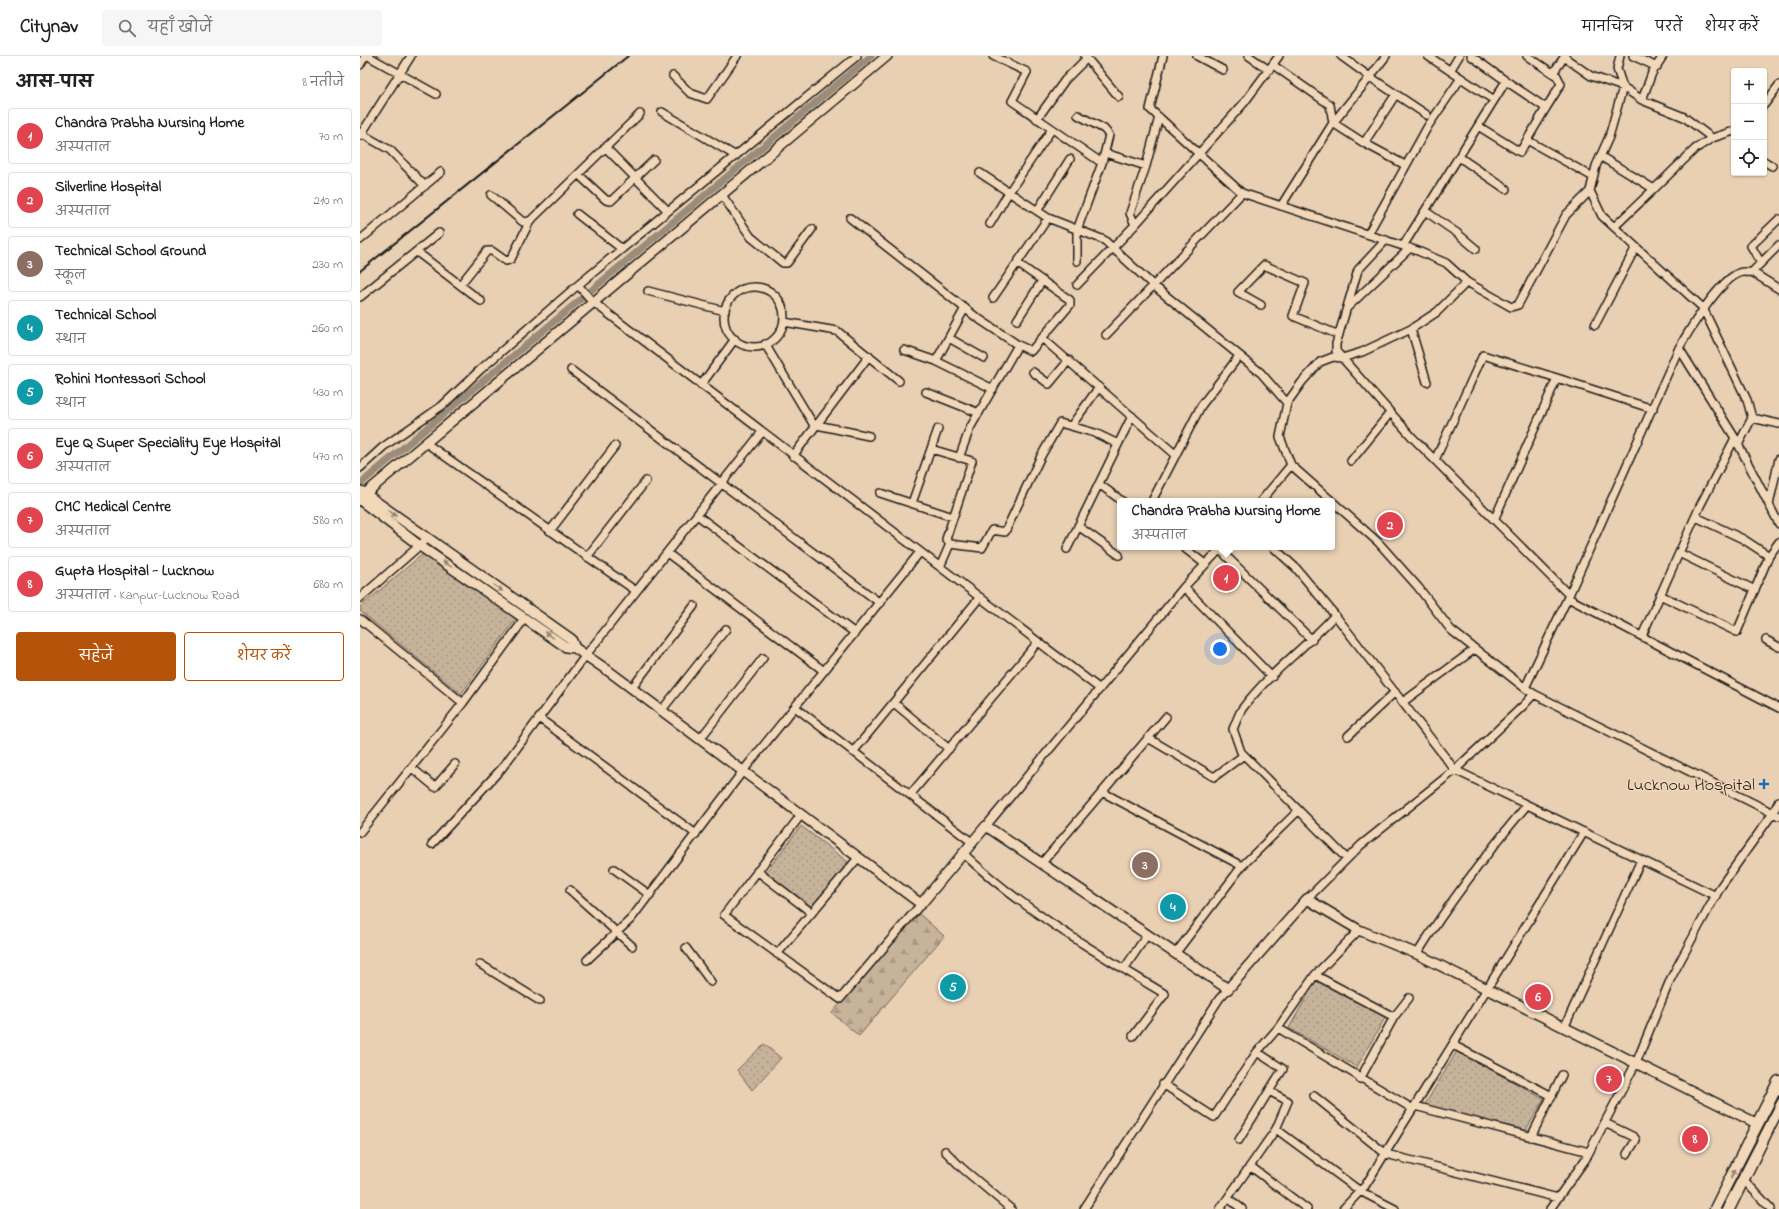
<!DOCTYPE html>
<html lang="hi">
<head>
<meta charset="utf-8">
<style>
  :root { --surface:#fff; --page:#f6f6f6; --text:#202124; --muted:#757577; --line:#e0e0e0; --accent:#b45309 }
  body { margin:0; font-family:"Indie Flower","Playpen Sans Deva",sans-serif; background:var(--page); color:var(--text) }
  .controls { position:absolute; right:12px; top:12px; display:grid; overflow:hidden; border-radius:4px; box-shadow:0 1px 3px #0004 }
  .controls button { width:36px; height:36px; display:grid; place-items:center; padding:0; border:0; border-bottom:1px solid var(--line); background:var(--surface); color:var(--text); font:20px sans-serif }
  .you { position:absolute; left:860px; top:593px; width:14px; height:14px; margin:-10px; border:3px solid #fff; border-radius:50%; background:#1a73e8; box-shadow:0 0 0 6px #1a73e833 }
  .badge { display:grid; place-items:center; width:26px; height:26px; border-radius:50%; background:var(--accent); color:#fff; font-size:13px; font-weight:700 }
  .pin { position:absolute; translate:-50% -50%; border:2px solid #fff; box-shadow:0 1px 4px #0006 }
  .popup { position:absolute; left:757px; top:442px; width:218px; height:52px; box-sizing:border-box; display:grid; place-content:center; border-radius:4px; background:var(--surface); filter:drop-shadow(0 1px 3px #0005); font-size:13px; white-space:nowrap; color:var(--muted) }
  .popup b { font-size:15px; color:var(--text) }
  .popup::after { content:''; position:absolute; left:50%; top:100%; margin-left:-8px; border:8px solid transparent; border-top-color:var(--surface) }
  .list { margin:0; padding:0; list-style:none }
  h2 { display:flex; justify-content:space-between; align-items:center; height:52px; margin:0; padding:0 16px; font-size:17px }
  h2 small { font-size:13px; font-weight:400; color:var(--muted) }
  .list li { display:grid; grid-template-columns:26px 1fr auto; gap:12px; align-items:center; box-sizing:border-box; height:56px; margin:0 8px 8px; padding:0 8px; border:1px solid var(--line); border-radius:4px }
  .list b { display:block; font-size:15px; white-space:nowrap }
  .list p { margin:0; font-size:13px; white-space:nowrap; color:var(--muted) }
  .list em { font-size:13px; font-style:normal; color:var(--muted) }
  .actions { display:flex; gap:8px; padding:12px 16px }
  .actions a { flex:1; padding:9px 0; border:1px solid var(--accent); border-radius:4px; text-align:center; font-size:14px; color:var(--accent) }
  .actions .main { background:var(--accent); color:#fff }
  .icon { flex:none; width:22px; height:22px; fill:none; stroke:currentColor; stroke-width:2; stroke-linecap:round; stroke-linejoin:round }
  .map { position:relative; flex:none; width:1419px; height:1153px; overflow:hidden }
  header { display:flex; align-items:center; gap:24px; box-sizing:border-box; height:56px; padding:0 20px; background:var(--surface); border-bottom:1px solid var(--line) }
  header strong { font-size:19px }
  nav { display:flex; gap:22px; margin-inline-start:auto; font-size:14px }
  .search { width:280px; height:36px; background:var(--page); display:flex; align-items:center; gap:10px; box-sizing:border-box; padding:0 14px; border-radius:4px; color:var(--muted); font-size:15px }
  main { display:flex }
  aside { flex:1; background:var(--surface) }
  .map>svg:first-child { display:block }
</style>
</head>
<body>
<header>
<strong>Citynav</strong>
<div class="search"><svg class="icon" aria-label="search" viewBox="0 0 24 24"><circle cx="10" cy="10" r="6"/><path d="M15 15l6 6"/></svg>यहाँ खोजें</div>
<nav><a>मानचित्र</a><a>परतें</a><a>शेयर करें</a></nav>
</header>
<main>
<aside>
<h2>आस-पास<small>8 नतीजे</small></h2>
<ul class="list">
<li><span class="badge" style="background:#e0444e">1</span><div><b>Chandra Prabha Nursing Home</b><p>अस्पताल</p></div><em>70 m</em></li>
<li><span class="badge" style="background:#e0444e">2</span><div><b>Silverline Hospital</b><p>अस्पताल</p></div><em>210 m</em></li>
<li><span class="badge" style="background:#8d6e63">3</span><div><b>Technical School Ground</b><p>स्कूल</p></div><em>230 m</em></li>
<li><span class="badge" style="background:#0f9aa8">4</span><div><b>Technical School</b><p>स्थान</p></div><em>260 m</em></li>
<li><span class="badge" style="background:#0f9aa8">5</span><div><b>Rohini Montessori School</b><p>स्थान</p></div><em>430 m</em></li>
<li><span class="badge" style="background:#e0444e">6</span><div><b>Eye Q Super Speciality Eye Hospital</b><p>अस्पताल</p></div><em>470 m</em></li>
<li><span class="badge" style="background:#e0444e">7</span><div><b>CMC Medical Centre</b><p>अस्पताल</p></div><em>580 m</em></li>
<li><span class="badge" style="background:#e0444e">8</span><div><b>Gupta Hospital - Lucknow</b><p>अस्पताल · Kanpur-Lucknow Road</p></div><em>680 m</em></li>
</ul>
<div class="actions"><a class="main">सहेजें</a><a>शेयर करें</a></div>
</aside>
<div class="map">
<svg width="1419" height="1153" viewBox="0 0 1419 1153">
  <defs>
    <pattern id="forest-firs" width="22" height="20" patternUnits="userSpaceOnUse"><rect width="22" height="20" fill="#c7b29a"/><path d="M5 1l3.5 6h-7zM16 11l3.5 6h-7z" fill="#aa9884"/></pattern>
    <pattern id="park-dots" width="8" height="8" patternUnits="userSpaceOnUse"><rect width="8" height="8" fill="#c7b29a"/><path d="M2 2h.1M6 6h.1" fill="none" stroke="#aa9884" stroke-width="1.8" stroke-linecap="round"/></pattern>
  </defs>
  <rect width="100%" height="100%" fill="#e9d0b3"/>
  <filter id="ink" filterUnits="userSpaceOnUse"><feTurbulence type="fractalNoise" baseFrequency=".025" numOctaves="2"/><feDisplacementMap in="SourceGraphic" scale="8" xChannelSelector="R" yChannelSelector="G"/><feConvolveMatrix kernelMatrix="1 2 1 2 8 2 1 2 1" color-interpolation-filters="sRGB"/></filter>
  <g filter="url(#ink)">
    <path fill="url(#forest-firs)" stroke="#72675b" d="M558,857L584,880L499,980L472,957Z"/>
    <path fill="url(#park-dots)" stroke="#72675b" d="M64,497L156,563L101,638L0,555V551Z
      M441,770L488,806L453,852L406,816Z
      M958,921L1026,960L997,1011L929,972Z
      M404,988L421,1002L392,1034L377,1014Z
      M1097,995L1184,1043L1166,1074L1064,1050Z"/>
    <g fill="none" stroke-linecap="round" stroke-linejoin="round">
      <path stroke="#9b8b79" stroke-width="7" d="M0,428L511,0"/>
      <defs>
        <path id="minor" d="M8,0L76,38
          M633,0L667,16L652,45L742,107
          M725,0L759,41
          M803,0L790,53L882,137L1058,195L1086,207L1107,226L1151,251L1158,249L1206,159L1230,135
          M837,0L863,14
          M889,0L909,14
          M1026,0L1010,21L1067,59
          M1068,0L1134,44
          M1111,0L1146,25
          M1167,0L1197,20L1201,28L1186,52
          M1260,0L1257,13L1263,31L1249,81L1236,110L1230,135L1242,160L1343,252L1387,344L1392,362L1419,368
          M1273,0L1297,11
          M1204,1L1231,20L1263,31L1282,44L1324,61L1352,82
          M0,9L5,0
          M913,9L970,49L973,67L1004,87L1036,38
          M1090,15L1099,0
          M1193,17L1205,0
          M313,20L330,37L347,43L377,0
          M1282,44L1292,17L1303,0
          M1404,49L1419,29
          M302,56L376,100
          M677,63L705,24L727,2
          M0,77L30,94L65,130
          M0,80L51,0
          M1167,84L1186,52L1146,25L1118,70L1160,96L1167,84L1233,121
          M1004,87L1045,109
          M245,91L308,155
          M745,97L786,110
          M1240,100L1294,133L1335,93L1352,82L1374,75
          M1099,101L1146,133
          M1404,105L1412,110
          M620,117L688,162L744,184L794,230L901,317L927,347
          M219,119L246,144L251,145L294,104
          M131,139L163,166L170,165L280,58
          M362,139L391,181L423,207H427L452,173
          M921,150L973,67L1010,21L981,0
          M677,155L710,103
          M1065,155L1097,177L1116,193
          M217,158L262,193
          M490,162L616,261L658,289L671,295L710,249V244L657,207
          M630,168L649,136L692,73
          M775,169L770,157L786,110L799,61
          M1254,171L1294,133
          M1008,178L1068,70L1101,22
          M0,184L81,116
          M1026,184L998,214L976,288V295L1053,382L1209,539
          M1043,190L1118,70
          M57,196L121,245
          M717,205V174L742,107L749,79L744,73L718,59
          M1401,207L1391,190L1419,163
          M1392,216L1419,233
          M1107,226L1077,256L1051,273L1002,296L982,302L973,301L960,306L942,326L927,347L920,381L931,409L1018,486L1058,531L1091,574L1165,632L1174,638L1419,760
          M100,229L127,195H132L146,205L151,203L170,165
          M218,229L233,246L740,633
          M717,229L775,169L884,47L919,0
          M364 261a30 30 0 1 1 60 0a30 30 0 1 1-60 0Z
          M288,235L365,255
          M0,241L79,177
          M633,242L688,162
          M901,249L878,236L904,209L945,227L933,260L979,279
          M988,251L1050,192
          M657,264L682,225
          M424,266L477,275L539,325
          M1235,269L1276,191
          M1051,273L1067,326
          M746,279L882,137
          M589,282L624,302
          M682,282L816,399
          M405,288L455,371
          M1319,292L1375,382L1419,468
          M544,294L576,305L633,333
          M576,305L605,252
          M211,314L520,547
          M673,316L689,328L709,304
          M1197,322L1293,353
          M341,329L375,283
          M566,336L619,357
          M457,369L509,380
          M711,370L739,331
          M66,387L276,535
          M1378,389L1392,362
          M571,393L612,405L586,483L590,488L580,511
          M433,400L509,300
          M599,402L610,372L658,289
          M1075,404L1123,299L1197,322L1134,464
          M991,405L1030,357
          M0,412L23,391L83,349L121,313L218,229L497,0
          M739,428L762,445
          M520,437L593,461
          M792,445L841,350L879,300
          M901,445L931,409
          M552,447L578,373
          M1409,449L1419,403
          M337,459L495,577
          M1336,461L1383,483L1409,500
          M718,470L759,499
          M190,475L255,390
          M590,488L622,492L632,474L645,476L681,400L700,367L735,377L758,388
          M823,491L845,508
          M913,491L936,512L975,559L1095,714L1356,840
          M707,493L772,360
          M860,494L952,584
          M307,497L464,615
          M1319,497L1395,534
          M227,501L286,425
          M824,531L912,621
          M1300,539L1377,576L1409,500L1419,486
          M0,542L67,483
          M1208,542L1419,652
          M975,559C946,591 908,618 882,653C878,659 876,667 873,673L881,696L884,699L987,803
          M0,563L103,647
          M1282,580L1340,450L1375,382
          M1406,584L1419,591
          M272,632L334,550
          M1165,632L1209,539L1319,292C1330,273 1359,225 1379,217C1383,215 1388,217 1392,216L1419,189
          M1043,646L1115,593
          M534,647L589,693
          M435,651L613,787
          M301,655L366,573
          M179,662L336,778
          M988,680L1035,636
          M788,682L854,721L884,699
          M340,683L403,602
          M493,696L620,541
          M52,712L75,731L95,708
          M742,736L882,810
          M550,739L678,586
          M441,759L364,859L480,943L561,848
          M626,770L824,531L862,491
          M0,776L103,647L165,562
          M72,788L142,712L226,599L402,376
          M604,798C664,855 734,895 805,938L773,980
          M681,808L806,661
          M254,813L290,839
          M397,815L452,857
          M210,834L272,890
          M947,843L1001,789L1095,714L1164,649L1174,638
          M326,892L351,926
          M417,898L498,802
          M815,898L882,810L938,755
          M1057,898C1090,845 1127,797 1167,749
          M227,904L271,863L383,715L560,496
          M120,908L180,945
          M764,913L787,879
          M955,919L1034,961
          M918,972L1053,1053
          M1204,972L1281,804
          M1093,989L1192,1040
          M897,996L923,1013L909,1035
          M1000,1023L1034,961L1049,942
          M803,1028L854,1061L897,996L918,972L955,919L999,874
          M954,1040L1026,1098L1198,1142
          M1055,1050L1229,1096
          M1245,1067L1274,1081L1276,1084L1267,1098
          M916,1073L1000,1135L1035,1153
          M1171,1081L1202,1019
          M585,1095L602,1112L651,1153
          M890,1110L947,1153
          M1383,1123L1411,1153
          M868,1142L882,1153
          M724,1153L859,943L868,933
          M860,1153L916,1073L928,1045L909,1035L879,1084
          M983,1153L1005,1130L1224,776
          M1190,1153L1225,1104L1276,1007L1311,922L1339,870L1361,830L1413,757L1419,745"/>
        <path id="tertiary" d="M1,435L211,583L215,592
          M0,442L527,0
          M0,444L60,490L206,591L215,592L250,616L561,848L626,770L868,933L947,843L999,874L1057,898L1404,1071"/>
        <path id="trunk" d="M1356,1153L1419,1026
          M1368,1153L1419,1049"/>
      </defs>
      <use href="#minor" stroke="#1c1c1c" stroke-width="10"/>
      <use href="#tertiary" stroke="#1c1c1c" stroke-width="12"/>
      <use href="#trunk" stroke="#1c1c1c" stroke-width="15"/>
      <use href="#minor" stroke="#f2d8b9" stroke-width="7"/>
      <use href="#tertiary" stroke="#f2d8b9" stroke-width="9"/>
      <use href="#trunk" stroke="#f2d8b9" stroke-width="12"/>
      <path stroke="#1c1c1c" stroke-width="2" d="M0,215L268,0
        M1361,1153L1419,1040"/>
    </g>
    <defs><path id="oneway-solid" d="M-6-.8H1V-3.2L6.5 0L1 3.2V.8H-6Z"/></defs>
    <g fill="#928372">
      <use href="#oneway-solid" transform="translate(32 457) rotate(36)"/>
      <use href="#oneway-solid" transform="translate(87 508) rotate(-145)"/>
      <use href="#oneway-solid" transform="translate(138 532) rotate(35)"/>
      <use href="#oneway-solid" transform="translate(189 579) rotate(-145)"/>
      <use href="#oneway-solid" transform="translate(1373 1118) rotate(-64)"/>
    </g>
  </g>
  <path fill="#1f6fb2" stroke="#f2d8b9" stroke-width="1.5" d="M1402 722h4v4h4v4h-4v4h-4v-4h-4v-4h4z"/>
  <g text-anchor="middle" stroke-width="3" stroke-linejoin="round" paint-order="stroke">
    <g font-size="18" fill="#1c1c1c" stroke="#f2d8b9" text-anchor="end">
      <text x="1395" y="734">Lucknow Hospital</text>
    </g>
  </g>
</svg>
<div class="controls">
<button>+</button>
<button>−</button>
<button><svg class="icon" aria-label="locate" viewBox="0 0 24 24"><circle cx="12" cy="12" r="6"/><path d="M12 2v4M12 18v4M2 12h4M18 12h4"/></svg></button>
</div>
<div class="you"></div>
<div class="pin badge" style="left:866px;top:522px;background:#e0444e">1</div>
<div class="popup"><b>Chandra Prabha Nursing Home</b>अस्पताल</div>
<div class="pin badge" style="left:1030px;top:469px;background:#e0444e">2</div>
<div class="pin badge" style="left:785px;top:809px;background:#8d6e63">3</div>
<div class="pin badge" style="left:813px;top:851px;background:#0f9aa8">4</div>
<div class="pin badge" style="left:593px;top:931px;background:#0f9aa8">5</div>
<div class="pin badge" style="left:1178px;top:941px;background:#e0444e">6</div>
<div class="pin badge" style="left:1249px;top:1023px;background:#e0444e">7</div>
<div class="pin badge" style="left:1335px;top:1083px;background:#e0444e">8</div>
</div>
</main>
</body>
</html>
